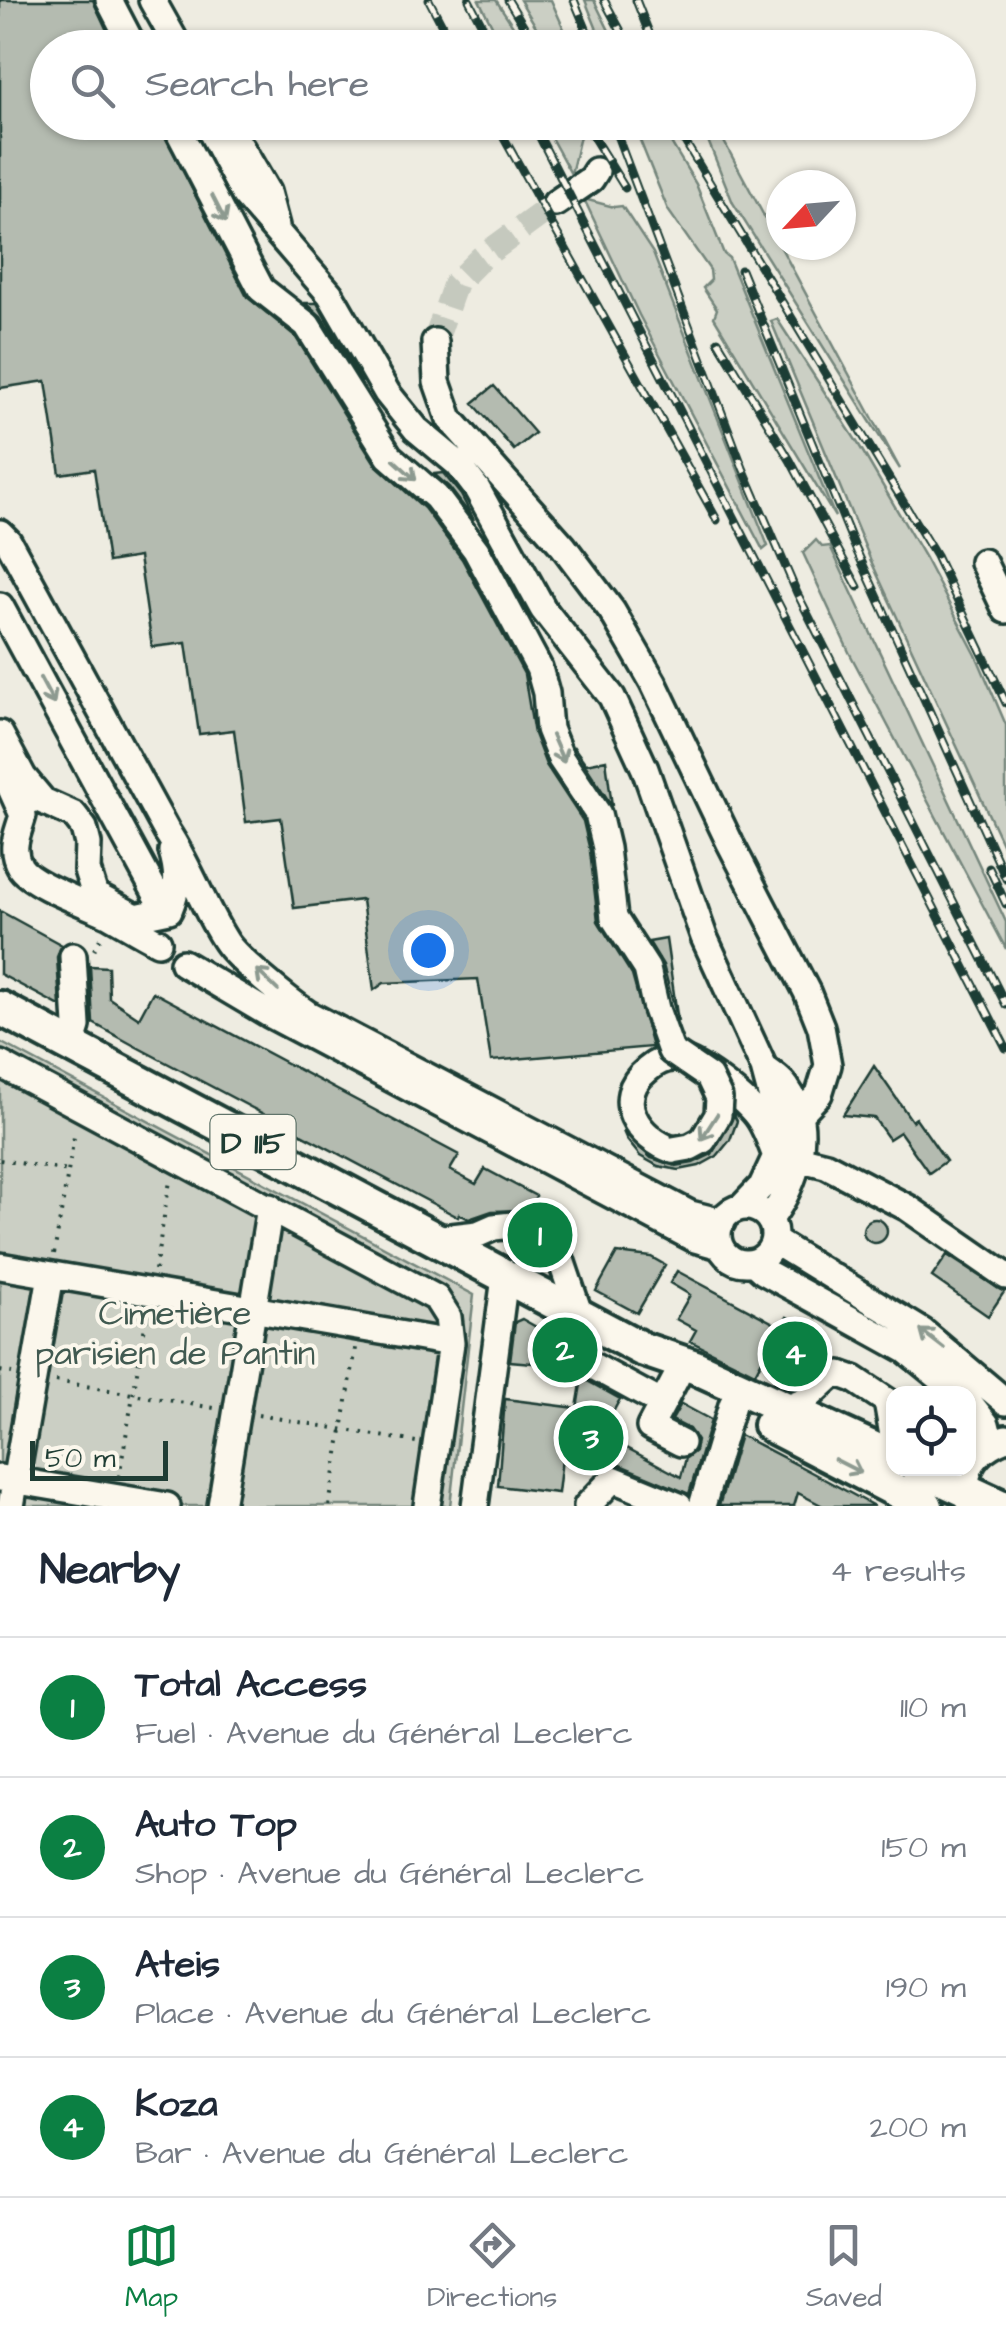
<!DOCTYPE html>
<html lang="en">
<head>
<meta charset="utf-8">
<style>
  :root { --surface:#fff; --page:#f2f2f3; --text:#1f2937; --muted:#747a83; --line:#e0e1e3; --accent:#0b8043 }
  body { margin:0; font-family:"Architects Daughter",sans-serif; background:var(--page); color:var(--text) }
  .controls { position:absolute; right:30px; bottom:30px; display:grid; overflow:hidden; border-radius:20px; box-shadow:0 2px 8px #0004 }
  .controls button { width:90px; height:90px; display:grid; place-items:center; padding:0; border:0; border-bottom:2px solid var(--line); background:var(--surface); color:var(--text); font:50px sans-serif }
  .compass { position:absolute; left:766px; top:170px; width:90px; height:90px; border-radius:50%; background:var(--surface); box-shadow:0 2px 8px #0004; rotate:244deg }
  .scale { position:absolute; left:30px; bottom:25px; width:138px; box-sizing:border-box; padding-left:10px; border:5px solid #1f3d34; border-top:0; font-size:28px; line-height:35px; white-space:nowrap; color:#1f3d34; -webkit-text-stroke:8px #fbf7ec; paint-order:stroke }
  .you { position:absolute; left:428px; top:950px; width:35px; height:35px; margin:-25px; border:8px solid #fff; border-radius:50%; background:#1a73e8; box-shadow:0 0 0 15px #1a73e833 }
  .badge { display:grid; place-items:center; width:65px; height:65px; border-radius:50%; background:var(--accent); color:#fff; font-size:32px; font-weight:700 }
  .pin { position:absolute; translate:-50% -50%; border:5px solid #fff; box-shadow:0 2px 10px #0006 }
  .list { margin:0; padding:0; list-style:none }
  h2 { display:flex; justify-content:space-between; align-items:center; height:130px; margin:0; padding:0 40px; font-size:42px }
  h2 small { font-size:32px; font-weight:400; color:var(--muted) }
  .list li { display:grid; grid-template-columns:65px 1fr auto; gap:30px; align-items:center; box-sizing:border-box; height:140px; padding:0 40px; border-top:2px solid var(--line) }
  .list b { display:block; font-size:38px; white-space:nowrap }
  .list p { margin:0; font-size:32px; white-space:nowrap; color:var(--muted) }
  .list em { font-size:32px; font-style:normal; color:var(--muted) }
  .icon { flex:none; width:55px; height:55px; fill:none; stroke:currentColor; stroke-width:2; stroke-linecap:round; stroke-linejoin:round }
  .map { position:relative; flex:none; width:1006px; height:1506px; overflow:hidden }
  .search { position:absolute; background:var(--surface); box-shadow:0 2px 8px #0004; left:30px; right:30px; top:30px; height:110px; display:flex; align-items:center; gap:25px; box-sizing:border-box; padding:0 35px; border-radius:55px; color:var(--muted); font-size:38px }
  .sheet { height:690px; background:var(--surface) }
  nav { display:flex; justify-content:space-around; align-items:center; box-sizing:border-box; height:140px; border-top:2px solid var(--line); background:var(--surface); font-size:28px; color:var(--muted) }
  nav a { display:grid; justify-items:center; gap:5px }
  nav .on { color:var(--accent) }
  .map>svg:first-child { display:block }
</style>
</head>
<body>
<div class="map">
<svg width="1006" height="1506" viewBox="0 0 1006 1506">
  <rect width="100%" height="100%" fill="#eeece1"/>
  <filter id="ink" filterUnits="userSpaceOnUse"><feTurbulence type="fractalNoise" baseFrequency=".01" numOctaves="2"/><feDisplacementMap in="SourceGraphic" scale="20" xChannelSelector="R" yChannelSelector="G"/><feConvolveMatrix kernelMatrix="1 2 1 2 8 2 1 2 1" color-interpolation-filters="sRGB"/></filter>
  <g filter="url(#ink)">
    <path fill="#cbcfc4" stroke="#75867c" stroke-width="2.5" d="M479,0H496L527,47H503Z
      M520,0H551L572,47H548Z
      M585,0H594L617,47H604Z
      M543,123H573L580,136L571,174Z
      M633,123H648L651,131L663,129L696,184L724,254L729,258L835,517L714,317L717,309L703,288L711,280L710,270L668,210Z
      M701,123H714L900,469L733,203Z
      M584,199L614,207L622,206L653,253L768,546L763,550L639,315Z
      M777,319L859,445L925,558L976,655L1006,725V852L871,561L771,321Z
      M816,540L822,547L830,546L1006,922V949L849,652L803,553Z
      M0,1042L474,1295L450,1506H0Z"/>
    <path fill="#b4bbb0" stroke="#1f3d34" stroke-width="2.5" d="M0,0H93L115,48H48V122H158L247,297L295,336L376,465L424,508L462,559L524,674L534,734L546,765L583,821L590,851L598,921L632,975L652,1047L491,1061L478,979L384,983L374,990L362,900L294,908L281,818L246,822L234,730L199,734L186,643L152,647L139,557L108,562L94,469L60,474L46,381L0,388Z
      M306,303H317L362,383L321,316Z
      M494,386L535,433L514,450L473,403Z
      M443,473L461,495L474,520L449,487L434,474Z
      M573,746L586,764L606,760L612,806Z
      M0,911L62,945L57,957L60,1006L0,974Z
      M666,939L678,1022L663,965L649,942Z
      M90,966L108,967L109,998L139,1018L153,992L459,1155L450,1170L476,1184L485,1169L536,1196L530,1207L571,1230L569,1234L530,1210L492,1211L469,1219L459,1214L458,1217L133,1045L93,1023Z
      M874,1066L912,1121L916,1118L946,1161L929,1173L900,1132L889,1139L874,1118L843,1115Z
      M734,1115L737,1121L730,1140L717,1156L699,1166L679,1170L658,1166L640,1156L627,1140L623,1131L651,1158L676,1166L693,1163L712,1154Z
      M863 1231a12 12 0 1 1 24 0a12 12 0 1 1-24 0Z
      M617,1253L651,1257L665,1265L637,1313L596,1291Z
      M947,1255L1004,1292L988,1316L932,1277Z
      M677,1271L781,1327L787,1317L831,1340L814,1369L803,1379L762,1360L755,1373L690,1341L696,1330L676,1319L690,1295L670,1283Z
      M522,1319L545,1332L543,1356L533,1355L532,1363L510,1361L515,1322Z
      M582,1378L620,1399L601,1434L681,1477L686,1458L695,1451L697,1441L689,1429L672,1420L681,1404L711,1420L689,1494L615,1463L572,1440L570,1451L563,1450L558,1493L498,1486L505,1399L577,1408Z
      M740,1435L809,1471L874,1506H823L798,1493L794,1506H719Z"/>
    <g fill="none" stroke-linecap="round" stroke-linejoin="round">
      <path stroke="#c5c9be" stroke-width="25" stroke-dasharray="25 12" stroke-linecap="butt" d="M435,342L455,284L481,258L556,203"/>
      <defs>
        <path id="minor" d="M109,0L134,48
          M152,0L179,48
          M204,122L244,194L330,294L387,393L416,429L458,464L477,489L543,609L612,697L645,769L704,937L764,1068L777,1117L776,1156
          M226,122L267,192L276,226
          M556,203L591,179L596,171
          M435,342L437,382L450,419L563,546L612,611L653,682L730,843L807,992L821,1027L828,1065L819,1094L799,1115
          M0,533L8,541L167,832C190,867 203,907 226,942C238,960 289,1001 308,1014L690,1214L722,1222
          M983,562L1006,610
          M0,606L158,897L169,910
          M0,734L23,777L43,801L74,815L84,828L88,844L87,870L95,895L136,917L169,910C178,888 179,874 172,851
          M0,764L23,815C18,834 9,848 20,867C31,885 90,905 110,915C126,924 142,934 158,942
          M183,963L269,1014L695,1239L720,1246
          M71,1045L77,1026L73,956
          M0,1064L436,1298L448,1317L451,1343L427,1506
          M764,1068C772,1074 783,1081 788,1090C815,1129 795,1185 770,1219
          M673,1150C639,1139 611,1099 647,1070C654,1064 664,1058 674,1058C695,1058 750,1102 760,1120C767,1131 771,1144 776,1156L762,1186L742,1207
          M798,1158L826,1165L908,1208L1006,1276
          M718 1235a28 28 0 1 1 56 0a28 28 0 1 1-56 0Z
          M434,1239L478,1234L494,1227L513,1225L529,1226L555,1242L580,1316
          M774,1241L923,1332L1006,1402
          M754,1263L763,1271L906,1350L960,1394
          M0,1266L451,1343
          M591,1365L661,1403
          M676,1378L650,1427L681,1443
          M968,1401L986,1424L991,1444
          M783,1409L805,1400L830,1377L840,1374L854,1379L887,1401L894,1441
          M0,1478L167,1506
          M970,1502C958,1470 977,1449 1006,1438
          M11,1506L51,1275
          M221,1506L270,1207
          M475,1506L505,1277
          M587,1506L613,1479L679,1506
          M702,1506L732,1405"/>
        <path id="major" d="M0,1008L642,1349L695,1367L894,1458
          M770,1425L926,1506
          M918,1468L1000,1506"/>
      </defs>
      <use href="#minor" stroke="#1f3d34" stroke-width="32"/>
      <use href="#major" stroke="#1f3d34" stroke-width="40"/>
      <path stroke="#1f3d34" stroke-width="4" stroke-dasharray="2.5 8" stroke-linecap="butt" d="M94,950L101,937
        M0,1160L69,1171
        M54,1254L75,1131
        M155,1270L170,1181
        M0,1371L12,1373
        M56,1381L214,1408
        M258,1415L416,1442
        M119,1477L147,1314
        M329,1506L356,1348"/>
      <use href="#minor" stroke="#fbf7ec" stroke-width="25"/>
      <use href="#major" stroke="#fbf7ec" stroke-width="32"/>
      <defs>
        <path id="rail" d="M429,0L454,48
          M469,0L494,48
          M508,0L537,48
          M574,0L594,48
          M604,0L630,48
          M636,0L655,48
          M495,122L717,520
          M532,122L1006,1048
          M584,122L625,188
          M612,122L743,468L797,593L1006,1005
          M673,122L936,556L1006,703
          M741,270L854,545L1006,879
          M718,341L790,460L858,587
          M989,868L1006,904"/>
      </defs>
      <use href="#rail" stroke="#1f3d34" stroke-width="9"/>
      <use href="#rail" stroke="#fbf7ec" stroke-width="5" stroke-dasharray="15" stroke-linecap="butt"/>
      <defs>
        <path id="minor-bridge" d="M174,122L261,289L307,325L389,456L436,497L476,550L539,668L546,693L549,729L561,759L598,814L606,848L614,918L647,969L656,1009L671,1051L709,1077L719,1098L718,1115L703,1140L690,1147L673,1150"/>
      </defs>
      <use href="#minor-bridge" stroke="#1f3d34" stroke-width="32" stroke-linecap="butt"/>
      <use href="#minor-bridge" stroke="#fbf7ec" stroke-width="25"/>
    </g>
    <defs><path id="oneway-shaft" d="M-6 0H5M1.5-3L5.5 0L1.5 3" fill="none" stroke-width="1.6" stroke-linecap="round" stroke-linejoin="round" transform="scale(2.5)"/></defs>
    <g stroke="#8d9a90">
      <use href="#oneway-shaft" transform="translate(219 209) rotate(63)"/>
      <use href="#oneway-shaft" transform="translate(405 470) rotate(42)"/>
      <use href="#oneway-shaft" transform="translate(47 691) rotate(62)"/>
      <use href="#oneway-shaft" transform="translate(558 749) rotate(66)"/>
      <use href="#oneway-shaft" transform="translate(267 980) rotate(-136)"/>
      <use href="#oneway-shaft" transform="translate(709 1127) rotate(123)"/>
      <use href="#oneway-shaft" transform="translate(932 1339) rotate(-142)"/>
      <use href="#oneway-shaft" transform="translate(848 1466) rotate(27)"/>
    </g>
  </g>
  <g text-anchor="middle" stroke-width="8" stroke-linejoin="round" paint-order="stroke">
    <rect fill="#fbf7ec" stroke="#61756b" stroke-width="2.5" x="210.5" y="1115" width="85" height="54" rx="8"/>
    <g font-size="32" font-weight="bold" fill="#1f3d34">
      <text x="253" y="1153">D 115</text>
    </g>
    <g font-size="35" fill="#415a51" stroke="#fbf7ec">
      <text x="175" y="1324">Cimetière<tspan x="175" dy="40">parisien de Pantin</tspan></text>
    </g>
  </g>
</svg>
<div class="controls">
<button><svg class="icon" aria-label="locate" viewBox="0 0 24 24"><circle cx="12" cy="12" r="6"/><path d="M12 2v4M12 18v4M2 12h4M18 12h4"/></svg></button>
</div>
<svg class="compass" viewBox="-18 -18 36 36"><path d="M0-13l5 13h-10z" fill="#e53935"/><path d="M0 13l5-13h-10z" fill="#747a83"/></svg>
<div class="scale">50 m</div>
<div class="you"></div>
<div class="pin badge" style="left:540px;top:1235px">1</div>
<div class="pin badge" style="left:565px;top:1350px">2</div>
<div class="pin badge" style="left:591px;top:1438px">3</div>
<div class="pin badge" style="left:795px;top:1354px">4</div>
<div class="search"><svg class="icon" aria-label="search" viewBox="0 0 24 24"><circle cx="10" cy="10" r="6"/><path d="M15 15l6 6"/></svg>Search here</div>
</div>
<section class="sheet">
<h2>Nearby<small>4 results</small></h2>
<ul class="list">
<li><span class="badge">1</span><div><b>Total Access</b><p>Fuel · Avenue du Général Leclerc</p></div><em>110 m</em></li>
<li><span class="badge">2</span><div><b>Auto Top</b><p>Shop · Avenue du Général Leclerc</p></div><em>150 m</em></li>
<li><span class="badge">3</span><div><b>Ateis</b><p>Place · Avenue du Général Leclerc</p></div><em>190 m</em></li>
<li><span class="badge">4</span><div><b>Koza</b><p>Bar · Avenue du Général Leclerc</p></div><em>200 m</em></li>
</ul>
</section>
<nav>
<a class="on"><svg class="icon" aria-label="map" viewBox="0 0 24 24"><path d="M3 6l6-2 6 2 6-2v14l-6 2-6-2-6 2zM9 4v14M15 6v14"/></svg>Map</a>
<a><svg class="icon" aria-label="directions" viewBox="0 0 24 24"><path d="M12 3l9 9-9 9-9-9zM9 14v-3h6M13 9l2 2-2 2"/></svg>Directions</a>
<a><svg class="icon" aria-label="saved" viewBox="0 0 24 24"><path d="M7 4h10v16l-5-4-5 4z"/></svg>Saved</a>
</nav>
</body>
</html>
